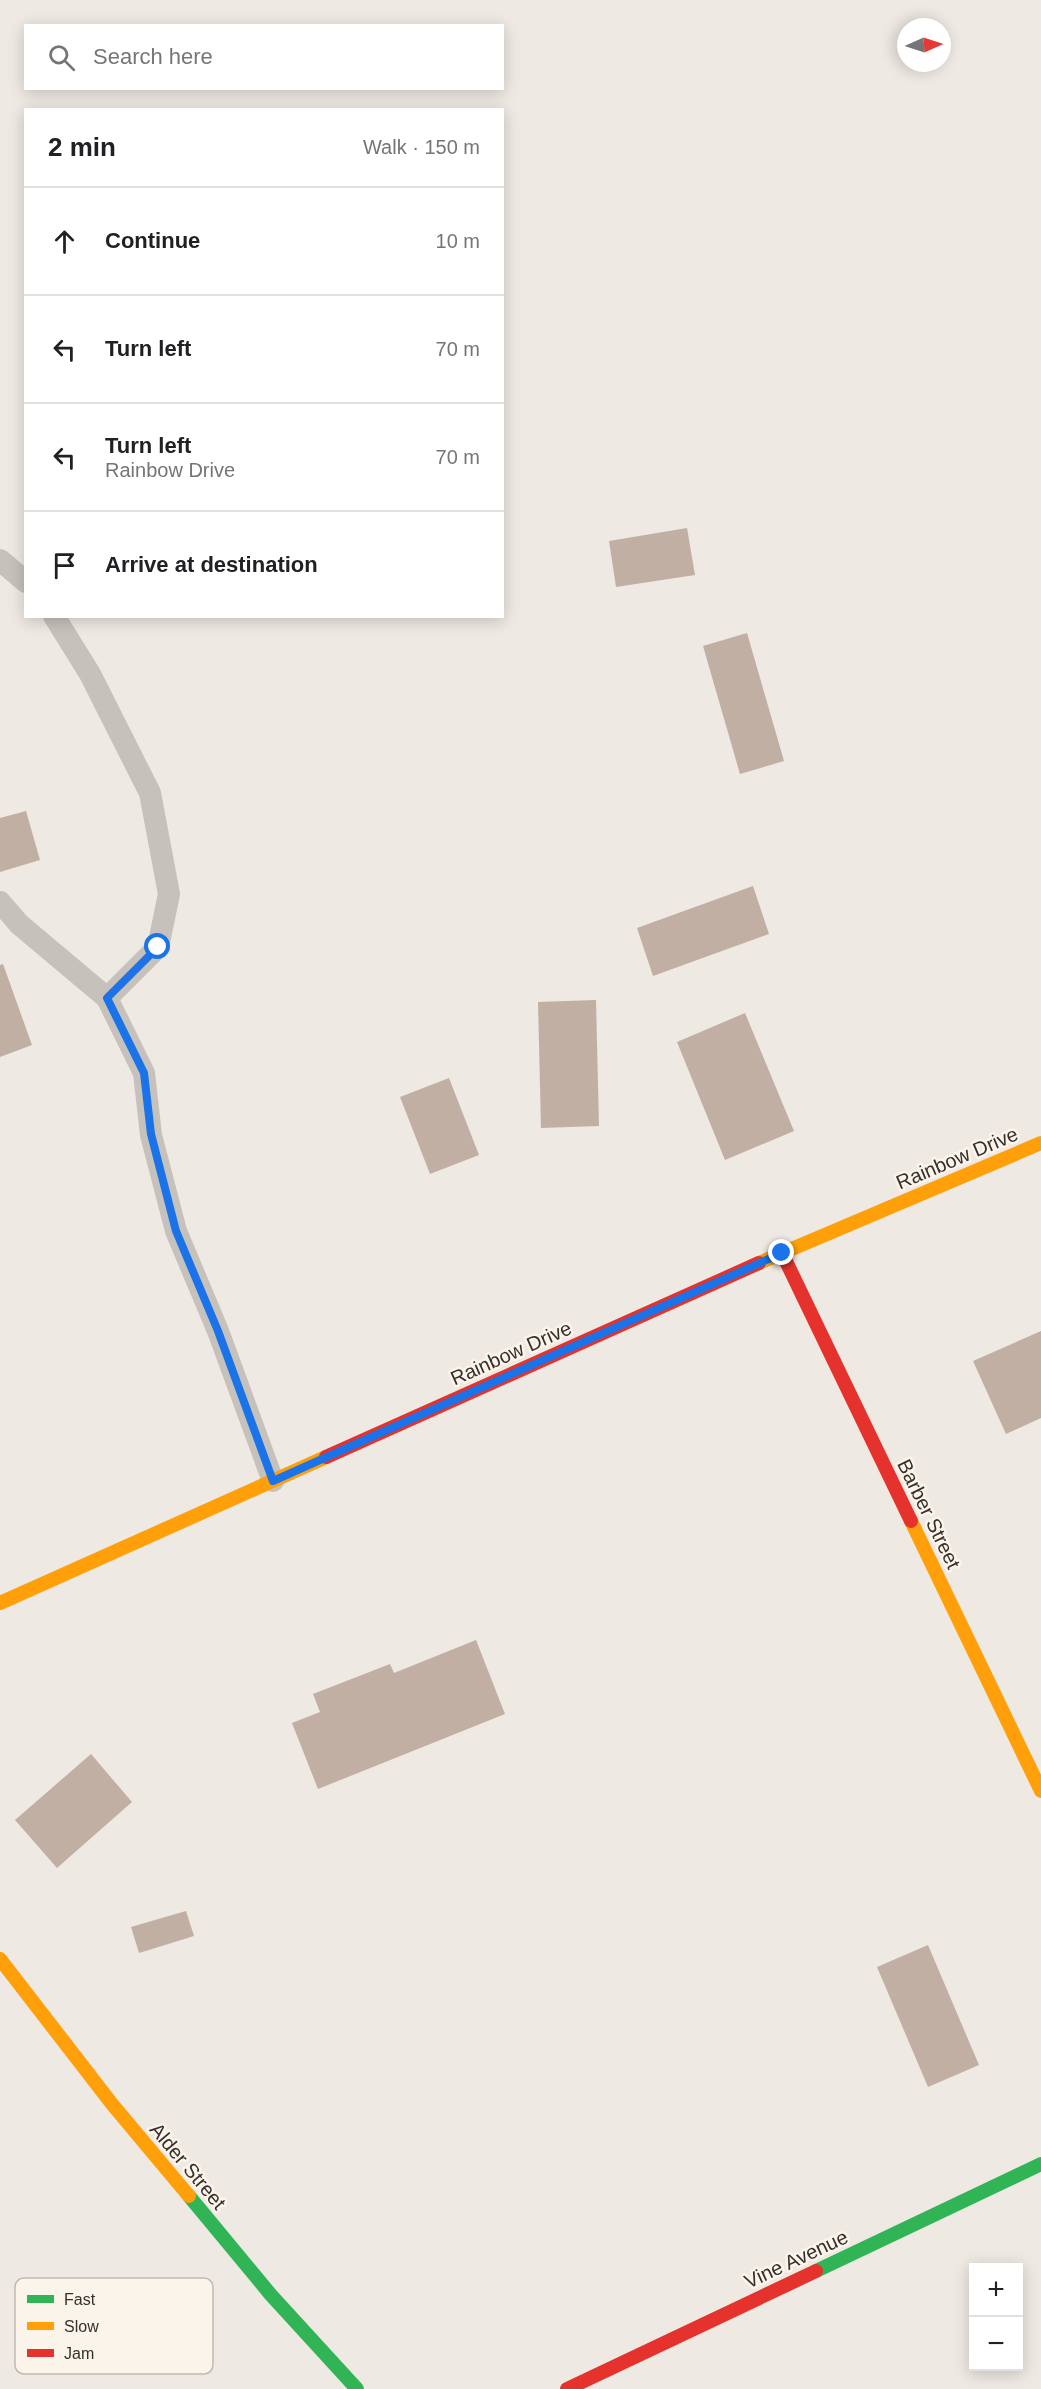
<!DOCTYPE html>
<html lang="en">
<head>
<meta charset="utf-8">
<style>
  :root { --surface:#fff; --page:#f2f2f2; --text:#202124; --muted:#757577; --line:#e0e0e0 }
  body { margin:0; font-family:Arial,sans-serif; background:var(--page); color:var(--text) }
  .controls { position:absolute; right:18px; bottom:18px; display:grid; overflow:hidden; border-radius:0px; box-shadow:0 3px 15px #0003 }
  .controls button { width:54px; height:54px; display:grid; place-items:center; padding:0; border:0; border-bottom:2px solid var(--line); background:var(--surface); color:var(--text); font:30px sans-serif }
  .compass { position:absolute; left:897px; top:18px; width:54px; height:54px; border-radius:50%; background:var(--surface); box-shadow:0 3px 15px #0003; rotate:87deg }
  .stop { position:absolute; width:18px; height:18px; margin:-14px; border:4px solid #1a73e8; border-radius:50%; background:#fff }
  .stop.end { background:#1a73e8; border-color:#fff; box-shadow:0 2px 6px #0008 }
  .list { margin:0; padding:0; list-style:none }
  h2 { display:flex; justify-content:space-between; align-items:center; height:78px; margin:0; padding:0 24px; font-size:26px }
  h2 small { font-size:20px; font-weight:400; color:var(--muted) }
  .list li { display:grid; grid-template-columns:39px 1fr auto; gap:18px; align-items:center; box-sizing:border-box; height:108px; padding:0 24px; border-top:2px solid var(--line) }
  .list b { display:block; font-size:22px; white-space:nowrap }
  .list p { margin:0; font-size:20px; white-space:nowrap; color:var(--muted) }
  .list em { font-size:20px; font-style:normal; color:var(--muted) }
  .icon { flex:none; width:33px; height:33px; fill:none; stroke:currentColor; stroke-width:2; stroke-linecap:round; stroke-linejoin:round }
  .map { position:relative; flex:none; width:1041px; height:2389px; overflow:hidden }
  .search { position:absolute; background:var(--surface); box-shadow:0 3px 15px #0003; left:24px; top:24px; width:480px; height:66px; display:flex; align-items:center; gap:15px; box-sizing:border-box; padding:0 21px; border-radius:0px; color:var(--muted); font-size:22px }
  .panel { position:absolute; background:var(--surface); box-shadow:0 3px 15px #0003; left:24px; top:108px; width:480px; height:510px; border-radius:0px }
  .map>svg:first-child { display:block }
</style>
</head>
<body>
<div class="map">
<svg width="1041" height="2389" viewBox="0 0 1041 2389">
  <rect width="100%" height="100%" fill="#eee9e2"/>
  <path fill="#c1afa4" d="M687,528L695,575L616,587L609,541Z
    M747,633L784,761L740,774L703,646Z
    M26,811L40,860L0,872V818Z
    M753,886L769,934L653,976L637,928Z
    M3,964L32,1045L0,1057V965Z
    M596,1000L599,1126L541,1128L538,1002Z
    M745,1013L794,1131L725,1160L677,1042Z
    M449,1078L479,1155L430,1174L400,1097Z
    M1041,1331V1418L1006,1434L973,1361Z
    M476,1640L505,1714L318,1789L292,1723L320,1712L313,1694L390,1664L394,1673Z
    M91,1754L132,1802L57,1868L15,1820Z
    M186,1911L194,1936L139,1953L131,1927Z
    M928,1945L979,2065L928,2087L877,1967Z"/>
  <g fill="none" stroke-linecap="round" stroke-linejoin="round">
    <path stroke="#c7c1bb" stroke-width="22" d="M0,560L26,582
      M54,616L90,674L150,793L169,894L158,947L107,998
      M0,902L19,924L107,998L144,1073L151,1135L176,1231L218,1331L273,1481"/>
    <path stroke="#30b455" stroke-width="14" d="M189,2196L271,2295L357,2389
      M816,2271L1041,2164"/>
    <path stroke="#ff9f0a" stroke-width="14" d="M759,1263L1041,1143
      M911,1521L1041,1791
      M0,1603L326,1457
      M0,1959L112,2104L189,2196"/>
    <path stroke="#e5322d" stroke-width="14" d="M782,1253L911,1521
      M326,1457L759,1263
      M567,2389L816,2271"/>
  </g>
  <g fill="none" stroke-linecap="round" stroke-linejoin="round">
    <path stroke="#1a73e8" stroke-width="8" d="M158,947L107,998L144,1073L151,1134L176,1231L218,1331L273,1481L782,1253"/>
  </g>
  <g text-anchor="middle" stroke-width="5" stroke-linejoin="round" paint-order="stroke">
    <g font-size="20" fill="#382f2a" stroke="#faf4eb">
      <text transform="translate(957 1158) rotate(-23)" y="7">Rainbow Drive</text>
      <text transform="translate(511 1353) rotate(-24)" y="7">Rainbow Drive</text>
      <text transform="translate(929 1514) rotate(64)" y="7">Barber Street</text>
      <text transform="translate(188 2166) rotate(50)" y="7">Alder Street</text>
      <text transform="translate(796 2259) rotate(-25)" y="7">Vine Avenue</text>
    </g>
  </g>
  <rect x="15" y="2278" width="198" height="96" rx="9" fill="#faf4eb" stroke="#c0b9b1" stroke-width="1.5"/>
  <rect x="27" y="2295" width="27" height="8" fill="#30b455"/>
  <rect x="27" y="2322" width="27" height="8" fill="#ff9f0a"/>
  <rect x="27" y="2349" width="27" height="8" fill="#e5322d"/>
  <g font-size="16" fill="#382f2a">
    <text x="64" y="2305">Fast</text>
    <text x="64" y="2332">Slow</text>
    <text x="64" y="2359">Jam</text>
  </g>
</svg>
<div class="controls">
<button>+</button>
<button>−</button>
</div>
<svg class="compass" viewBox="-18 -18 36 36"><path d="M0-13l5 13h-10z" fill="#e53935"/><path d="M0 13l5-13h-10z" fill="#757577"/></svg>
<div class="stop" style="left:158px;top:947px"></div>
<div class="stop end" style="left:782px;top:1253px"></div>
<div class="search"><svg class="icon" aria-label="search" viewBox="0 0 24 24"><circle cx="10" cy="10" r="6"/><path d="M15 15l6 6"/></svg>Search here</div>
<section class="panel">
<h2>2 min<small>Walk · 150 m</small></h2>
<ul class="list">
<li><svg class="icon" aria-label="ahead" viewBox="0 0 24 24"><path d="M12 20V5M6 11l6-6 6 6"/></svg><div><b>Continue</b></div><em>10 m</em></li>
<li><svg class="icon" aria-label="left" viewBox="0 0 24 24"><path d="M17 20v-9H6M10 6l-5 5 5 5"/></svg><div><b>Turn left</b></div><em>70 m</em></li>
<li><svg class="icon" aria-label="left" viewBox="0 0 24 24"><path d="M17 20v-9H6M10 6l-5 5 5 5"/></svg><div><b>Turn left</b><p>Rainbow Drive</p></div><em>70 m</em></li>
<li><svg class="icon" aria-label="arrive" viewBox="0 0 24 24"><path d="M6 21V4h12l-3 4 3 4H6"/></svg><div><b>Arrive at destination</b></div></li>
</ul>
</section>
</div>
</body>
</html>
